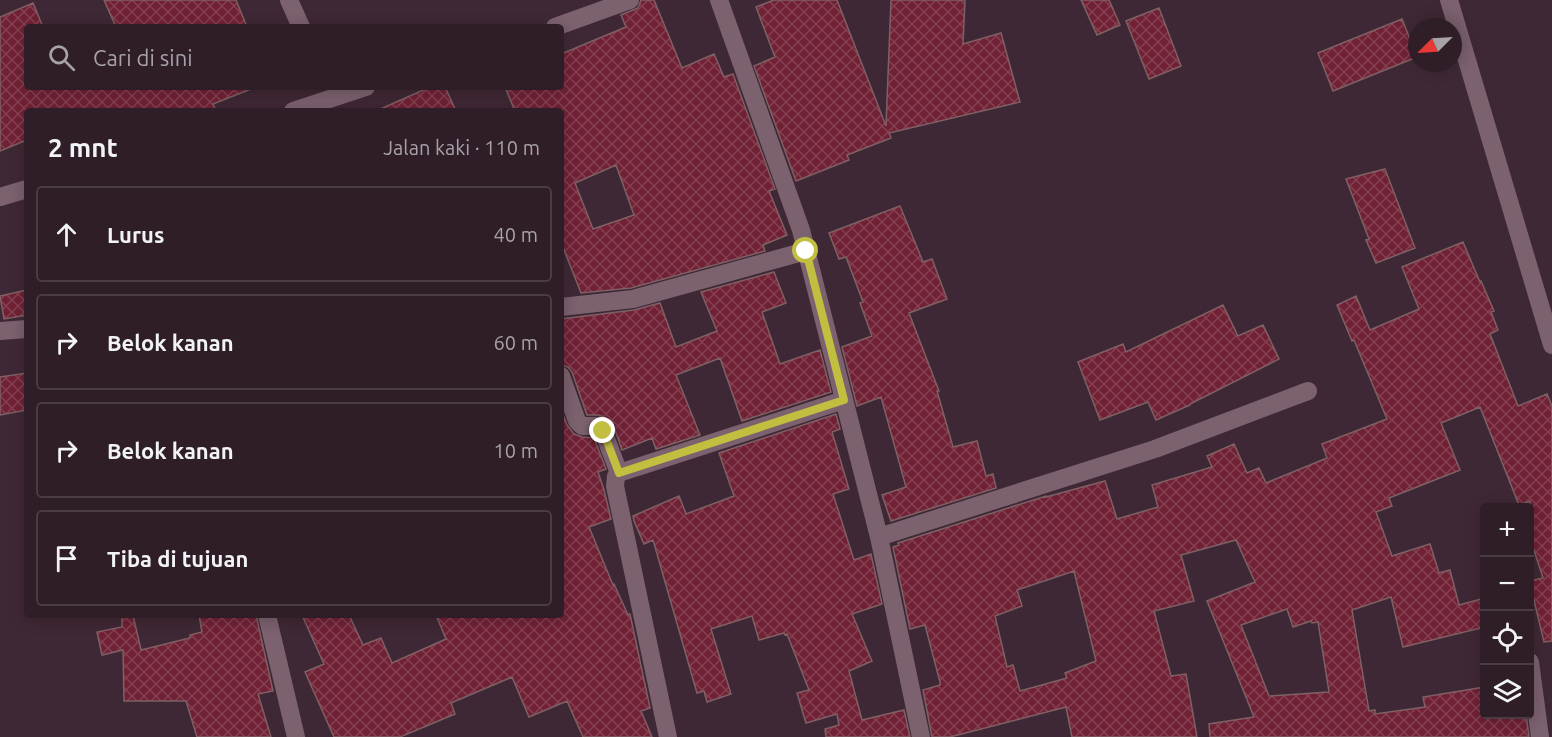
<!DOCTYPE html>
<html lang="id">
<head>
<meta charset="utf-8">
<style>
  :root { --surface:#2f1e28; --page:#372730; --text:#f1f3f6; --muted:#a7a2a8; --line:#4a3c45 }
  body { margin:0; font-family:Ubuntu,sans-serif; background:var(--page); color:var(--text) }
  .controls { position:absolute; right:18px; bottom:18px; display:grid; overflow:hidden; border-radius:6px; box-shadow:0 3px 15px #0003 }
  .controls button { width:54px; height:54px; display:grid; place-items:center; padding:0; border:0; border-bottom:2px solid var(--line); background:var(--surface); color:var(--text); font:30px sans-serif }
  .compass { position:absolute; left:1408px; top:18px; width:54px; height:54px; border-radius:50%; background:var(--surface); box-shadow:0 3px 15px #0003; rotate:246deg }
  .stop { position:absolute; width:18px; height:18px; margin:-14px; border:4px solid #c1be40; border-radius:50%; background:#fff }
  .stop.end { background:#c1be40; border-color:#fff; box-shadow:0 2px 6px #0008 }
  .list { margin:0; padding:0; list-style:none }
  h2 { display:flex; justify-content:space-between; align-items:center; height:78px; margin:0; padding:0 24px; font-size:26px }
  h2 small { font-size:20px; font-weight:400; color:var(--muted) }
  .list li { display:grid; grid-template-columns:39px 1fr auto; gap:18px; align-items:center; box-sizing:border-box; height:96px; margin:0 12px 12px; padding:0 12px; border:2px solid var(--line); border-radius:6px }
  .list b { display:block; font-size:22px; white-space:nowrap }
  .list em { font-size:20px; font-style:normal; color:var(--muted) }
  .icon { flex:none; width:33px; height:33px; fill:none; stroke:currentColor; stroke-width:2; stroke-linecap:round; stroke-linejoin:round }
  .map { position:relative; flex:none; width:1552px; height:737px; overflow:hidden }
  .search { position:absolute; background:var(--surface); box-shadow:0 3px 15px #0003; left:24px; top:24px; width:540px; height:66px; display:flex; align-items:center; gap:15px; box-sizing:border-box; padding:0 21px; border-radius:6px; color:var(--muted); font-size:22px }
  .panel { position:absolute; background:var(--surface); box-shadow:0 3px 15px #0003; left:24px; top:108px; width:540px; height:510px; border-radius:6px }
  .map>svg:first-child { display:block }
</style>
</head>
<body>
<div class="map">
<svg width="1552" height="737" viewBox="0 0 1552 737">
  <defs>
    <pattern id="building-cross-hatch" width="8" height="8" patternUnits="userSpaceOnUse" patternTransform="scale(1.5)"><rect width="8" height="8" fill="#712135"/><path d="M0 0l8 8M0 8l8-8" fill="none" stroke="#854052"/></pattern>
  </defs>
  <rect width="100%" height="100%" fill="#3f2835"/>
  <path fill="url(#building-cross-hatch)" stroke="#7f6064" stroke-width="1.5" fill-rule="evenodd" d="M104,0H236L247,27H116Z
    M641,0H654L682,68L714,54L724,77L733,74L775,189L769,191L787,235L763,245L765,251L631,288L581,293L561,242V111H515L505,87H561V54L626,27L621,15L638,8ZM616,165L634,215L593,229L575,183Z
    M774,0H837L886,126L891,0H965L963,44L1001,33L1020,102L889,133L891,138L847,155L849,160L796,181L754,66L775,57L756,7Z
    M1081,0H1109L1120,25L1097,35Z
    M33,3L43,27H27V87H251V89L213,104L216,111H27V140L0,151V17Z
    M1159,8L1181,66L1149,79L1126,21Z
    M1402,19L1417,57L1333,91L1318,53Z
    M430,87H445L456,111H376Z
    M1385,169L1415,248L1376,263L1366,240L1369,239L1346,179Z
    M900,206L923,262L932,259L947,299L909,313L939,391H937L953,447L977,441L986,476L993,474L996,488L891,521L882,495L906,487L881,397L857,406L842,347L872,336L860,303L863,302L846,257L839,259L829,233Z
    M1463,242L1480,282L1481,281L1494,311L1491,312L1498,330L1490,334L1518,406L1547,394L1552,406V641L1544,642L1530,584V581L1543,578L1530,538V501L1519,505L1480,407L1441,423L1460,470L1389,498L1392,506L1376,512L1392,556L1430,544L1439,573L1450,570L1459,605L1485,598V627L1403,647L1391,597L1352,610L1369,711L1375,710V714L1425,707L1423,697L1485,687V714H1526L1529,737H1210L1209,724L1254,717L1207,601L1255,582L1236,540L1181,555L1194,601L1154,611L1171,676L1186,674L1197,737H1072L1066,707L950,737H932L923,690L940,685V682L925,625L910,629L893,547L899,545L898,543L1046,496V497L1105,481L1117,519L1158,507L1152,485L1212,467L1207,456L1234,444L1247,473L1259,468L1266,483L1327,458L1322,444L1387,419L1354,340L1352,341L1337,305L1356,296L1370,330L1419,309L1402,267ZM1074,571L1096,661L1065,673L1067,678L1020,691L1013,665L1007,667L995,616L1022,606L1017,590ZM1287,609L1293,627L1311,621L1312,623L1318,622L1329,692L1269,696L1241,625Z
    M774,272L786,303L762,312L780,364L820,350L831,392L742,421L720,358L676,375L700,435L656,449L652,438L622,450L614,427L610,422L604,417L598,415H587L572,372L568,367L561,365V319L634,310L660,303L676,347L717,331L701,292Z
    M27,290V315L4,319L0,296Z
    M1223,305L1238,336L1263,325L1279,359L1190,404V405L1156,420L1148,402L1100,420L1078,362L1123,344L1126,352Z
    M27,373V410L0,415V377Z
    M561,410L567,425L574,434L582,437L594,438L606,469L598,472L604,490L611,519L589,527L613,585L614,584L628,615L630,614L650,708L641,711L652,737H583L567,701L529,717L512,677L451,703L455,714L400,737H334L305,672L324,664L302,615H349L363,645L381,638L392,663L446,639L436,615H561Z
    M836,414L840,429L832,432L849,489L833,494L854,560L871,554L882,604L852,614L872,661L849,671L862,720L904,710L910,737H826L825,729L839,725L837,714L806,723L797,693L809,690L787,634L785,635L784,633L759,640L752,616L711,629L731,694L707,702L704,691L697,693L653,540L644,544L634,521L633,516L679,496L686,514L734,496L719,453Z
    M122,615H133L141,650L190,638V635L202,632L199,615H256L273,691L258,694L271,737H197L186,701H124L123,650L102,655L97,632L122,627Z"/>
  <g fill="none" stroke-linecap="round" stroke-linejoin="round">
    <path stroke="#7c616f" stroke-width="18" d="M289,0L301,27
      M719,0L801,230L879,537L921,737
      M1449,0L1552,345
      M555,27L630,0
      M293,111L366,87
      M0,197L27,189
      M561,307L633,299L806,251
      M0,331L27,329
      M561,376L577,421L582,426H597L603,431L619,473
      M879,537L1155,449L1308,391
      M267,615L296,737
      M1530,662L1540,737
      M668,737L615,486L616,476L619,473L844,400"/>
  </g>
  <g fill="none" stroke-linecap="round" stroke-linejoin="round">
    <path stroke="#c1be40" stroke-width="8" d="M603,431L619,473L844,400L806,251"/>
  </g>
</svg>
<div class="controls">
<button>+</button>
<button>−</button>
<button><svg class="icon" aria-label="locate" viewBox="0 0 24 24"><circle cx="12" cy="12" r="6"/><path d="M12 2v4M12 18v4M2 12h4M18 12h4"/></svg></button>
<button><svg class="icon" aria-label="layers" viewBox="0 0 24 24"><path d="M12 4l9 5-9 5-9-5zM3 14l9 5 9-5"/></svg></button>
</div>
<svg class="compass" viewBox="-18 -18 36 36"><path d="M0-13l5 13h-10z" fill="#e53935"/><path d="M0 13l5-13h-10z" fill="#a7a2a8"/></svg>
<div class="stop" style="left:806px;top:251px"></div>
<div class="stop end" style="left:603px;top:431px"></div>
<div class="search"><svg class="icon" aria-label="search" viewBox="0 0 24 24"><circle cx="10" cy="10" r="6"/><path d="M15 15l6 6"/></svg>Cari di sini</div>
<section class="panel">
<h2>2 mnt<small>Jalan kaki · 110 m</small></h2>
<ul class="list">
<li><svg class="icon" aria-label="ahead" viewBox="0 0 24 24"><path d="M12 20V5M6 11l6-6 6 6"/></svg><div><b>Lurus</b></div><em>40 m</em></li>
<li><svg class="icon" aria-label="right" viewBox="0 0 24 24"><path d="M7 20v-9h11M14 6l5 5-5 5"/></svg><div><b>Belok kanan</b></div><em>60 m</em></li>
<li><svg class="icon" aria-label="right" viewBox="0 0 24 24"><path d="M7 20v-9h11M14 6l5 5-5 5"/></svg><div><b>Belok kanan</b></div><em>10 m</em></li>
<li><svg class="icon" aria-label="arrive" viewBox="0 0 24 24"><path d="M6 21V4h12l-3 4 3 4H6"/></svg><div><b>Tiba di tujuan</b></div></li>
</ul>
</section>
</div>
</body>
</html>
